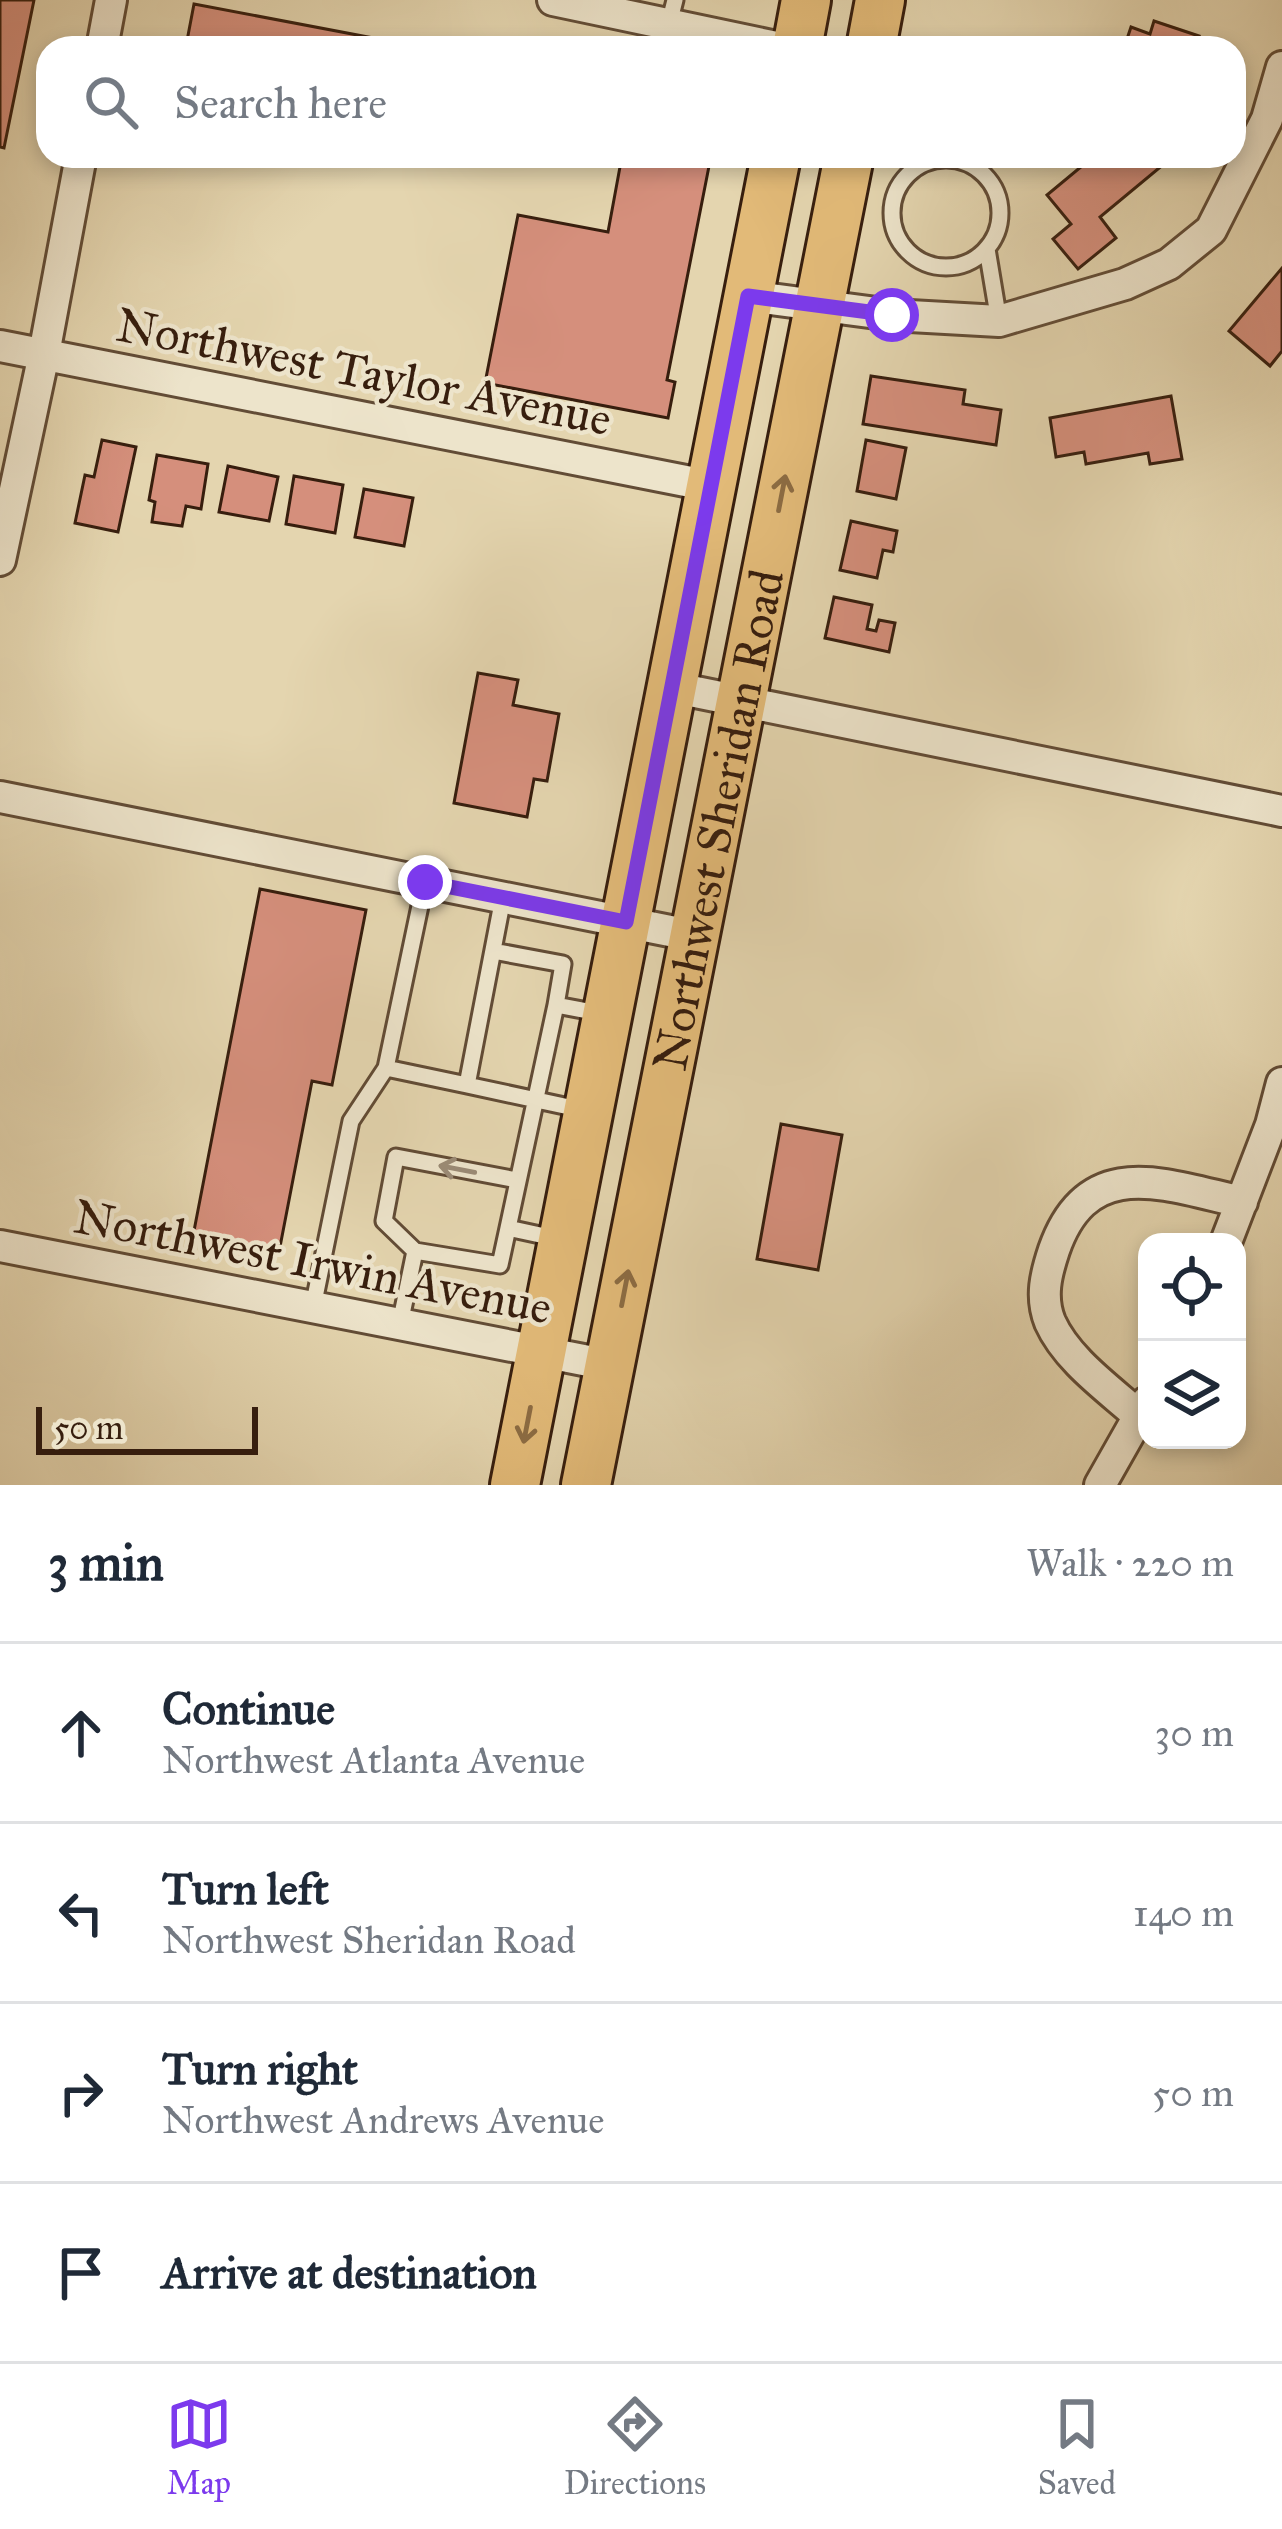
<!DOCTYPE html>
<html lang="en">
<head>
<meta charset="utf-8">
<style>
  :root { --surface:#fff; --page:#f2f2f3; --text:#1f2937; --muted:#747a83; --line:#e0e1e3; --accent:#7c3aed }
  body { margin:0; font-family:"IM FELL Great Primer",serif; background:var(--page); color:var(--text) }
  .controls { position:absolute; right:36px; bottom:36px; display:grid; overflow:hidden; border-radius:24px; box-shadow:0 6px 18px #0003 }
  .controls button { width:108px; height:108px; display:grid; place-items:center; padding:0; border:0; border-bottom:3px solid var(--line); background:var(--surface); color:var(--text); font:60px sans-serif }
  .scale { position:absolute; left:36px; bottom:30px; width:222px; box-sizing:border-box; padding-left:12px; border:6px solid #371e0e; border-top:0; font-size:33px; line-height:42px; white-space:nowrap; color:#371e0e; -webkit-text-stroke:9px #ede4cb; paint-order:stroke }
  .stop { position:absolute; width:36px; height:36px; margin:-27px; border:9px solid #7c3aed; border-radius:50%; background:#fff }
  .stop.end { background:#7c3aed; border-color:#fff; box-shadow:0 3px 12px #0008 }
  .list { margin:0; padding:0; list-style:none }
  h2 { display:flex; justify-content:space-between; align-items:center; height:156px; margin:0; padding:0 48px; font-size:51px }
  h2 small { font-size:39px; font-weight:400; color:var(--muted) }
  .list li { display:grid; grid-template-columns:78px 1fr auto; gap:36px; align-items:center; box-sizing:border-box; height:180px; padding:0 48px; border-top:3px solid var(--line) }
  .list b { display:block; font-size:45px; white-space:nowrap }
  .list p { margin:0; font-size:39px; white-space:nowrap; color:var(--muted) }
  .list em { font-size:39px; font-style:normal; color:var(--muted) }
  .icon { flex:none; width:66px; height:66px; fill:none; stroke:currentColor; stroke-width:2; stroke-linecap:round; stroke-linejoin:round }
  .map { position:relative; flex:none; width:1282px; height:1485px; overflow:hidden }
  .search { position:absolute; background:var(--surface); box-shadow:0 6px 18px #0003; left:36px; right:36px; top:36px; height:132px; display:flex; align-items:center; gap:30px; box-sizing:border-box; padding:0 42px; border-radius:36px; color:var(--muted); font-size:45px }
  .sheet { height:876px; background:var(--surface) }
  nav { display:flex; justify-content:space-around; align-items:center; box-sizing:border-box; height:168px; border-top:3px solid var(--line); background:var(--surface); font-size:33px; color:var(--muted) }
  nav a { display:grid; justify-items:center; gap:6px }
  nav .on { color:var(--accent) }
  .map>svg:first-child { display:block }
</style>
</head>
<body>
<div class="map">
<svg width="1282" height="1485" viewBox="0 0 1282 1485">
  <rect width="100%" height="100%" fill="#e4d5af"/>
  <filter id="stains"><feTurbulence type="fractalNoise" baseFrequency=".00167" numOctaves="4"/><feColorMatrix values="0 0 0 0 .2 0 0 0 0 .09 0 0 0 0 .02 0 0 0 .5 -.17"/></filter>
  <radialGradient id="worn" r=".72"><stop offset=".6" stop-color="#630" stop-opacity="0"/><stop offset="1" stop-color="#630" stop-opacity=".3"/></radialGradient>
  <path fill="#d58f7c" stroke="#371e0e" stroke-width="3" d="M0,0H34L4,148L0,147Z
    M194,4L426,48L186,46Z
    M1154,21L1199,36L1194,48H1124L1131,27L1150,34Z
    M622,156H711L667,380L675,382L668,418L485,383L518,215L608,232Z
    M1158,156L1164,164L1100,217L1116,238L1078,269L1053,239L1071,224L1047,195L1094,156Z
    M1282,268V351L1270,366L1229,331Z
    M871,376L965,390L963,404L1001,410L996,445L863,424Z
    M1171,396L1182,459L1150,464L1148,453L1086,464L1084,452L1056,457L1050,418Z
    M102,440L136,447L118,532L75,523L85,475L94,477Z
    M866,440L906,448L896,499L857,491Z
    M157,455L208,464L201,509L186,506L182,526L152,522L155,502L149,500Z
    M228,466L278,477L269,521L219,512Z
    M294,476L343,485L335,533L286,524Z
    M364,489L413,498L404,546L355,537Z
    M851,521L897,531L893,552L883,550L877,578L840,570Z
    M834,597L872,605L867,629L876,631L879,620L895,623L889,652L825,638Z
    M478,673L518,680L513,705L559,714L547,781L534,779L527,817L454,803Z
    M260,889L366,910L332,1085L312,1081L279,1252L193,1236Z
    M781,1124L842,1135L818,1270L757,1259Z"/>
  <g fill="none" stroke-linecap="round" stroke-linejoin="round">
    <defs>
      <path id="service" d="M669,24L675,0
        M892 213a54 54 0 1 1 108 0a54 54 0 1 1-108 0Z
        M987,249L999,321
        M425,882L386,1068L467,1085
        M503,898L467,1085L583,1110
        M493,951L563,964L556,1005
        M508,1228L500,1265L415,1251L384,1221L396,1157L517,1180
        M554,1238L508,1228L556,1005L604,1014
        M313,1307L351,1121L386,1068
        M400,1324L415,1251"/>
      <path id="minor" d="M553,0L781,48
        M102,48L111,0
        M748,296L892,315L999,321L1125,284L1169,264L1211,230L1267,119L1282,67
        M0,346L711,486
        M0,560L44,354L81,156
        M671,687L1282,811
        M0,797L695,936
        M1226,1242L1271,1125L1282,1083
        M0,1246L609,1365
        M1139,1416C1109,1389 1067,1360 1050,1322C1040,1297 1046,1274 1054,1250C1088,1152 1165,1185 1242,1202
        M1100,1485L1147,1402"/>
      <g id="primary">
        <path d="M797,48L806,0"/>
        <path d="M871,48L880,0"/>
        <path d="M515,1485L776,156"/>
        <path id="s1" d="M586,1485L849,156"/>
      </g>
    </defs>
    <use href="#service" stroke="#624c36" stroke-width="21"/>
    <use href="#minor" stroke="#624c36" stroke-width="36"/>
    <use href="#primary" stroke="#371e0e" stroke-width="54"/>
    <use href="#service" stroke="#ede4cb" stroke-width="15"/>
    <use href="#minor" stroke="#ede4cb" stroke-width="30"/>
    <use href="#primary" stroke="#e2ba78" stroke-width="48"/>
  </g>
  <defs><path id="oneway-shaft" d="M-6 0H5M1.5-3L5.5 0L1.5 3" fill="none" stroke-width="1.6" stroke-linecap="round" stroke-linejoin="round" transform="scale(3)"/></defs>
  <g stroke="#8c6c43">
    <use href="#oneway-shaft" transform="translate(782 493) rotate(-79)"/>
    <use href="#oneway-shaft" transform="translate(625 1288) rotate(-79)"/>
    <use href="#oneway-shaft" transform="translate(527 1425) rotate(101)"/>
  </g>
  <use stroke="#9b8b76" href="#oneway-shaft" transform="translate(457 1169) rotate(-169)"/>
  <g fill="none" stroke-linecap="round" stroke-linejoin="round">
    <path stroke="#7c3aed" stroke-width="15" d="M425,882L626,922L748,296L892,315"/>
  </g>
  <g text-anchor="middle" stroke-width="9" stroke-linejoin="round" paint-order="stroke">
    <g font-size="48" fill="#371e0e" stroke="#ede4cb">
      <text transform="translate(364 371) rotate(11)" y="17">Northwest Taylor Avenue</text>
      <text dy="17" stroke="none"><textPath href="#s1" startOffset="678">Northwest Sheridan Road</textPath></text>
      <text transform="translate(313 1261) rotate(11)" y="17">Northwest Irwin Avenue</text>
    </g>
  </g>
  <rect width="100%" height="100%" filter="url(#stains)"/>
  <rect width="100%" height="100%" fill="url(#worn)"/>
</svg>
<div class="controls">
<button><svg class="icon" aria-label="locate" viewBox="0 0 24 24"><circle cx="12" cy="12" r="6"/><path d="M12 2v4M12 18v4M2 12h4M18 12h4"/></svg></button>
<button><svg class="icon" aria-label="layers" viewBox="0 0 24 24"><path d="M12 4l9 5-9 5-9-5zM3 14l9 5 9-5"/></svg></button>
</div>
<div class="scale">50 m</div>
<div class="stop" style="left:892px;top:315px"></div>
<div class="stop end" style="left:425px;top:882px"></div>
<div class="search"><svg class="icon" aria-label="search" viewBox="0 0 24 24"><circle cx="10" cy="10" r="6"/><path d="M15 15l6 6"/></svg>Search here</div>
</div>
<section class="sheet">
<h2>3 min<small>Walk · 220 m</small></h2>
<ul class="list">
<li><svg class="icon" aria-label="ahead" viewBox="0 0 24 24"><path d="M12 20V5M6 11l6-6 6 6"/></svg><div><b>Continue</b><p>Northwest Atlanta Avenue</p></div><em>30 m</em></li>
<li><svg class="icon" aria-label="left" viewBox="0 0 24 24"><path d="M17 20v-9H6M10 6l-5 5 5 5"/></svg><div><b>Turn left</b><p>Northwest Sheridan Road</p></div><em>140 m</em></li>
<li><svg class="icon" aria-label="right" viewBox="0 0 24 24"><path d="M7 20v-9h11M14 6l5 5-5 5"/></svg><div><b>Turn right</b><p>Northwest Andrews Avenue</p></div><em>50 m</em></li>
<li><svg class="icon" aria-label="arrive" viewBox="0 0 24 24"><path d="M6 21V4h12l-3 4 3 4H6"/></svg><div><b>Arrive at destination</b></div></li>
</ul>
</section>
<nav>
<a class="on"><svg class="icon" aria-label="map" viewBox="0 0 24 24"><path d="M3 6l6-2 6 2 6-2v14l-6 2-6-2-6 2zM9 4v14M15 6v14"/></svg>Map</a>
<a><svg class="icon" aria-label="directions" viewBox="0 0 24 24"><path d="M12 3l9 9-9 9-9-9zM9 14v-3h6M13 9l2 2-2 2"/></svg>Directions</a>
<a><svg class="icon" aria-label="saved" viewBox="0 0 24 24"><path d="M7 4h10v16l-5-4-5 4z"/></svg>Saved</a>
</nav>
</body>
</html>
